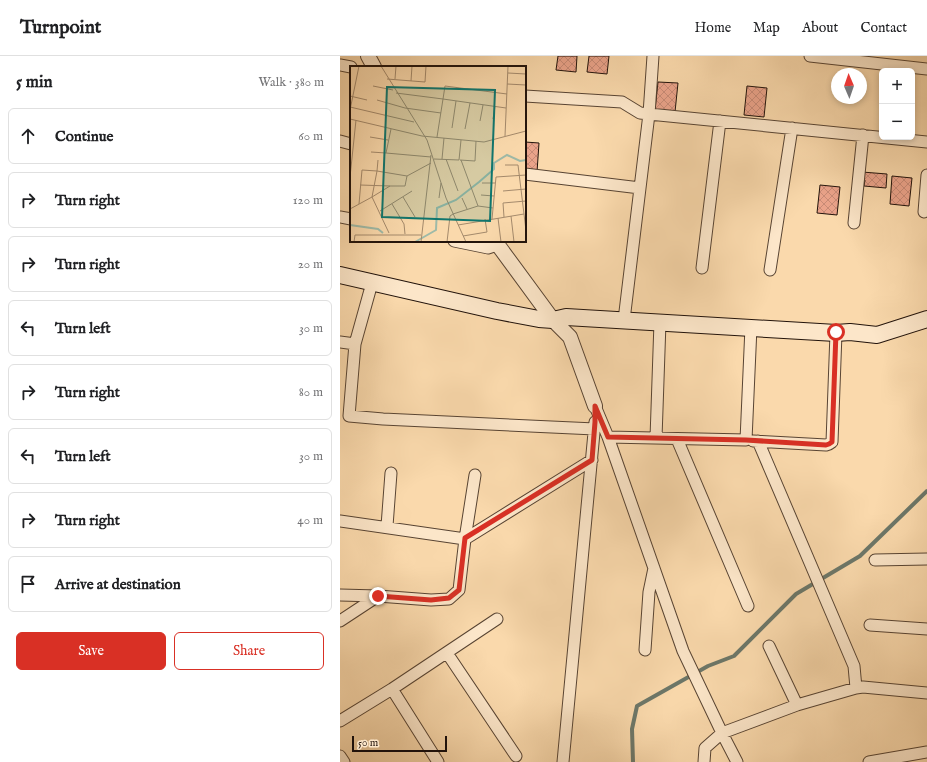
<!DOCTYPE html>
<html lang="en">
<head>
<meta charset="utf-8">
<style>
  :root { --surface:#fff; --page:#f6f6f6; --text:#202124; --muted:#757577; --line:#e0e0e0; --accent:#d93025 }
  body { margin:0; font-family:"IM FELL English",serif; background:var(--page); color:var(--text) }
  .controls { position:absolute; right:12px; top:12px; display:grid; overflow:hidden; border-radius:6px; box-shadow:0 2px 6px #0003 }
  .controls button { width:36px; height:36px; display:grid; place-items:center; padding:0; border:0; border-bottom:1px solid var(--line); background:var(--surface); color:var(--text); font:20px sans-serif }
  .compass { position:absolute; left:491px; top:12px; width:36px; height:36px; border-radius:50%; background:var(--surface); box-shadow:0 2px 6px #0003; rotate:358deg }
  .scale { position:absolute; left:12px; bottom:10px; width:95px; box-sizing:border-box; padding-left:4px; border:2px solid #22130b; border-top:0; font-size:11px; line-height:14px; white-space:nowrap; color:#22130b; -webkit-text-stroke:3px #fce6c9; paint-order:stroke }
  .stop { position:absolute; width:12px; height:12px; margin:-9px; border:3px solid #d93025; border-radius:50%; background:#fff }
  .stop.end { background:#d93025; border-color:#fff; box-shadow:0 1px 4px #0008 }
  .list { margin:0; padding:0; list-style:none }
  h2 { display:flex; justify-content:space-between; align-items:center; height:52px; margin:0; padding:0 16px; font-size:17px }
  h2 small { font-size:13px; font-weight:400; color:var(--muted) }
  .list li { display:grid; grid-template-columns:26px 1fr auto; gap:12px; align-items:center; box-sizing:border-box; height:56px; margin:0 8px 8px; padding:0 8px; border:1px solid var(--line); border-radius:6px }
  .list b { display:block; font-size:15px; white-space:nowrap }
  .list em { font-size:13px; font-style:normal; color:var(--muted) }
  .actions { display:flex; gap:8px; padding:12px 16px }
  .actions a { flex:1; padding:9px 0; border:1px solid var(--accent); border-radius:6px; text-align:center; font-size:14px; color:var(--accent) }
  .actions .main { background:var(--accent); color:#fff }
  .icon { flex:none; width:22px; height:22px; fill:none; stroke:currentColor; stroke-width:2; stroke-linecap:round; stroke-linejoin:round }
  .map { position:relative; flex:none; width:587px; height:706px; overflow:hidden }
  header { display:flex; align-items:center; gap:24px; box-sizing:border-box; height:56px; padding:0 20px; background:var(--surface); border-bottom:1px solid var(--line) }
  header strong { font-size:19px }
  nav { display:flex; gap:22px; margin-inline-start:auto; font-size:14px }
  main { display:flex }
  aside { flex:1; background:var(--surface) }
  .map>svg:first-child { display:block }
</style>
</head>
<body>
<header>
<strong>Turnpoint</strong>
<nav><a>Home</a><a>Map</a><a>About</a><a>Contact</a></nav>
</header>
<main>
<aside>
<h2>5 min<small>Walk · 380 m</small></h2>
<ul class="list">
<li><svg class="icon" aria-label="ahead" viewBox="0 0 24 24"><path d="M12 20V5M6 11l6-6 6 6"/></svg><div><b>Continue</b></div><em>60 m</em></li>
<li><svg class="icon" aria-label="right" viewBox="0 0 24 24"><path d="M7 20v-9h11M14 6l5 5-5 5"/></svg><div><b>Turn right</b></div><em>120 m</em></li>
<li><svg class="icon" aria-label="right" viewBox="0 0 24 24"><path d="M7 20v-9h11M14 6l5 5-5 5"/></svg><div><b>Turn right</b></div><em>20 m</em></li>
<li><svg class="icon" aria-label="left" viewBox="0 0 24 24"><path d="M17 20v-9H6M10 6l-5 5 5 5"/></svg><div><b>Turn left</b></div><em>30 m</em></li>
<li><svg class="icon" aria-label="right" viewBox="0 0 24 24"><path d="M7 20v-9h11M14 6l5 5-5 5"/></svg><div><b>Turn right</b></div><em>80 m</em></li>
<li><svg class="icon" aria-label="left" viewBox="0 0 24 24"><path d="M17 20v-9H6M10 6l-5 5 5 5"/></svg><div><b>Turn left</b></div><em>30 m</em></li>
<li><svg class="icon" aria-label="right" viewBox="0 0 24 24"><path d="M7 20v-9h11M14 6l5 5-5 5"/></svg><div><b>Turn right</b></div><em>40 m</em></li>
<li><svg class="icon" aria-label="arrive" viewBox="0 0 24 24"><path d="M6 21V4h12l-3 4 3 4H6"/></svg><div><b>Arrive at destination</b></div></li>
</ul>
<div class="actions"><a class="main">Save</a><a>Share</a></div>
</aside>
<div class="map">
<svg width="587" height="706" viewBox="0 0 587 706">
  <defs>
    <pattern id="building-cross-hatch" width="8" height="8" patternUnits="userSpaceOnUse"><rect width="8" height="8" fill="#eaa38a"/><path d="M0 0l8 8M0 8l8-8" fill="none" stroke="#c88b76"/></pattern>
  </defs>
  <rect width="100%" height="100%" fill="#fad9ac"/>
  <filter id="stains"><feTurbulence type="fractalNoise" baseFrequency=".005" numOctaves="4"/><feColorMatrix values="0 0 0 0 .2 0 0 0 0 .09 0 0 0 0 .02 0 0 0 .5 -.17"/></filter>
  <radialGradient id="worn" r=".72"><stop offset=".6" stop-color="#630" stop-opacity="0"/><stop offset="1" stop-color="#630" stop-opacity=".3"/></radialGradient>
  <g fill="none" stroke-linecap="round" stroke-linejoin="round">
    <path stroke="#6c7769" stroke-width="4" d="M293,706L292,673L297,650L368,610L394,600L456,538L520,500L587,435"/>
  </g>
  <path fill="url(#building-cross-hatch)" stroke="#22130b" d="M218,0H237L236,16L216,14Z
    M249,0H269L267,18L247,16Z
    M318,26L338,27L335,56L315,54Z
    M407,30L427,32L424,61L404,59Z
    M185,86L199,87L197,116L185,115Z
    M522,116L547,118L546,132L524,130L525,124H521Z
    M552,120L572,122L569,150L550,148Z
    M480,129L500,131L497,159L477,157Z"/>
  <g fill="none" stroke-linecap="round" stroke-linejoin="round">
    <defs>
      <path id="minor" d="M470,0L587,13
        M0,9L11,11
        M185,40L282,46L300,57L309,58L313,0
        M0,85L11,88
        M185,118L300,132
        M584,156L587,119
        M0,161L11,163
        M514,167L523,79
        M114,185L148,192L157,189
        M362,212L380,65
        M430,214L452,72
        M32,227L15,288L9,360L43,363L255,373
        M284,264L309,58L587,86
        M0,286L15,288
        M255,350L268,381L343,595L382,677L397,706
        M268,381L406,384L411,271
        M316,382L320,266
        M337,383L408,550
        M413,385L486,389L489,388L492,386L496,277
        M418,385L514,610L516,632
        M0,465L125,483L119,534L109,543L91,544L38,540L0,565
        M47,470L51,417
        M125,483L252,404
        M125,483L135,419
        M535,504L587,503
        M0,539L38,540
        M530,569L587,573
        M429,590L457,649
        M305,594L309,536L314,512
        M107,597L176,700
        M52,633L98,706
        M0,665L52,633L157,563
        M0,700L4,706
        M223,706L255,366
        M364,706L365,692L382,677L457,649L516,632L523,631L587,637
        M529,706L587,696"/>
      <path id="tertiary" d="M28,0L34,11
        M155,185L213,264L230,281L255,350"/>
      <path id="secondary" d="M0,219L157,255L199,263L213,264L226,261L496,277L510,276L537,279L587,263"/>
    </defs>
    <use href="#minor" stroke="#584433" stroke-width="13"/>
    <use href="#tertiary" stroke="#584433" stroke-width="16"/>
    <use href="#secondary" stroke="#22130b" stroke-width="18"/>
    <use href="#minor" stroke="#fce6c9" stroke-width="11"/>
    <use href="#tertiary" stroke="#fce6c9" stroke-width="14"/>
    <use href="#secondary" stroke="#fce6c9" stroke-width="16"/>
  </g>
  <g fill="none" stroke-linecap="round" stroke-linejoin="round">
    <path stroke="#d93025" stroke-width="5" d="M38,540L91,544L109,542L119,534L125,482L252,404L255,366V350L268,381L406,384L486,389L489,388L492,386L496,276"/>
  </g>
  <g transform="translate(10 10)">
    <rect width="176" height="176" fill="#fad9ac"/>
    <path fill="none" stroke="#9ebaa8" stroke-width="2" d="M0,159L28,163L33,167M65,176L86,164L87,142L106,134L129,116L144,103V97L157,89L170,95L176,94"/>
    <path fill="none" stroke="#a48a6c" stroke-width="1" d="M31,0L77,74L96,132L116,176M158,7L176,8M37,13L75,16L76,0M45,13L46,0M61,15L62,0M157,18L176,19M23,20L43,24M46,27L93,33L95,20L157,28M0,30L17,34M27,34L55,42L91,47M0,41L64,56M0,44L9,0M0,53L72,70L134,76L176,65M143,53L145,40M130,55L133,39M102,62L106,35M41,63L36,87L81,91M115,63L120,37M155,70L158,0M20,71L38,74M87,71L93,33L156,42M21,86L36,87M84,93L109,94L111,74M92,93L94,72M96,93L108,125M110,94L125,95L126,75M111,94L128,140M155,99H168L174,148M57,110L81,97M0,111L6,54M132,117H145M10,119L40,120M153,125L176,123M131,129L144,130M53,131L65,151M89,132L91,117M112,132L117,143M9,138L12,104L27,105L57,110L55,120H40L22,131L27,105L28,94M42,138L54,158L55,168M0,143L22,131L39,167M30,145L62,125M161,150L164,176M154,151L153,137L176,135M148,152L151,176M142,153L146,111L176,109M108,159L174,148L176,165M113,170L137,166L135,153M4,176L5,169H71M71,176L81,89M97,176L100,150L103,148L128,140L143,142"/>
    <path fill="#0f766e" fill-opacity="0.15" stroke="#0f766e" stroke-width="2" d="M37,21L145,24L140,155L32,151Z"/>
    <rect width="176" height="176" fill="none" stroke="#22130b" stroke-width="2"/>
  </g>
  <rect width="100%" height="100%" filter="url(#stains)"/>
  <rect width="100%" height="100%" fill="url(#worn)"/>
</svg>
<div class="controls">
<button>+</button>
<button>−</button>
</div>
<svg class="compass" viewBox="-18 -18 36 36"><path d="M0-13l5 13h-10z" fill="#e53935"/><path d="M0 13l5-13h-10z" fill="#757577"/></svg>
<div class="scale">50 m</div>
<div class="stop" style="left:496px;top:276px"></div>
<div class="stop end" style="left:38px;top:540px"></div>
</div>
</main>
</body>
</html>
